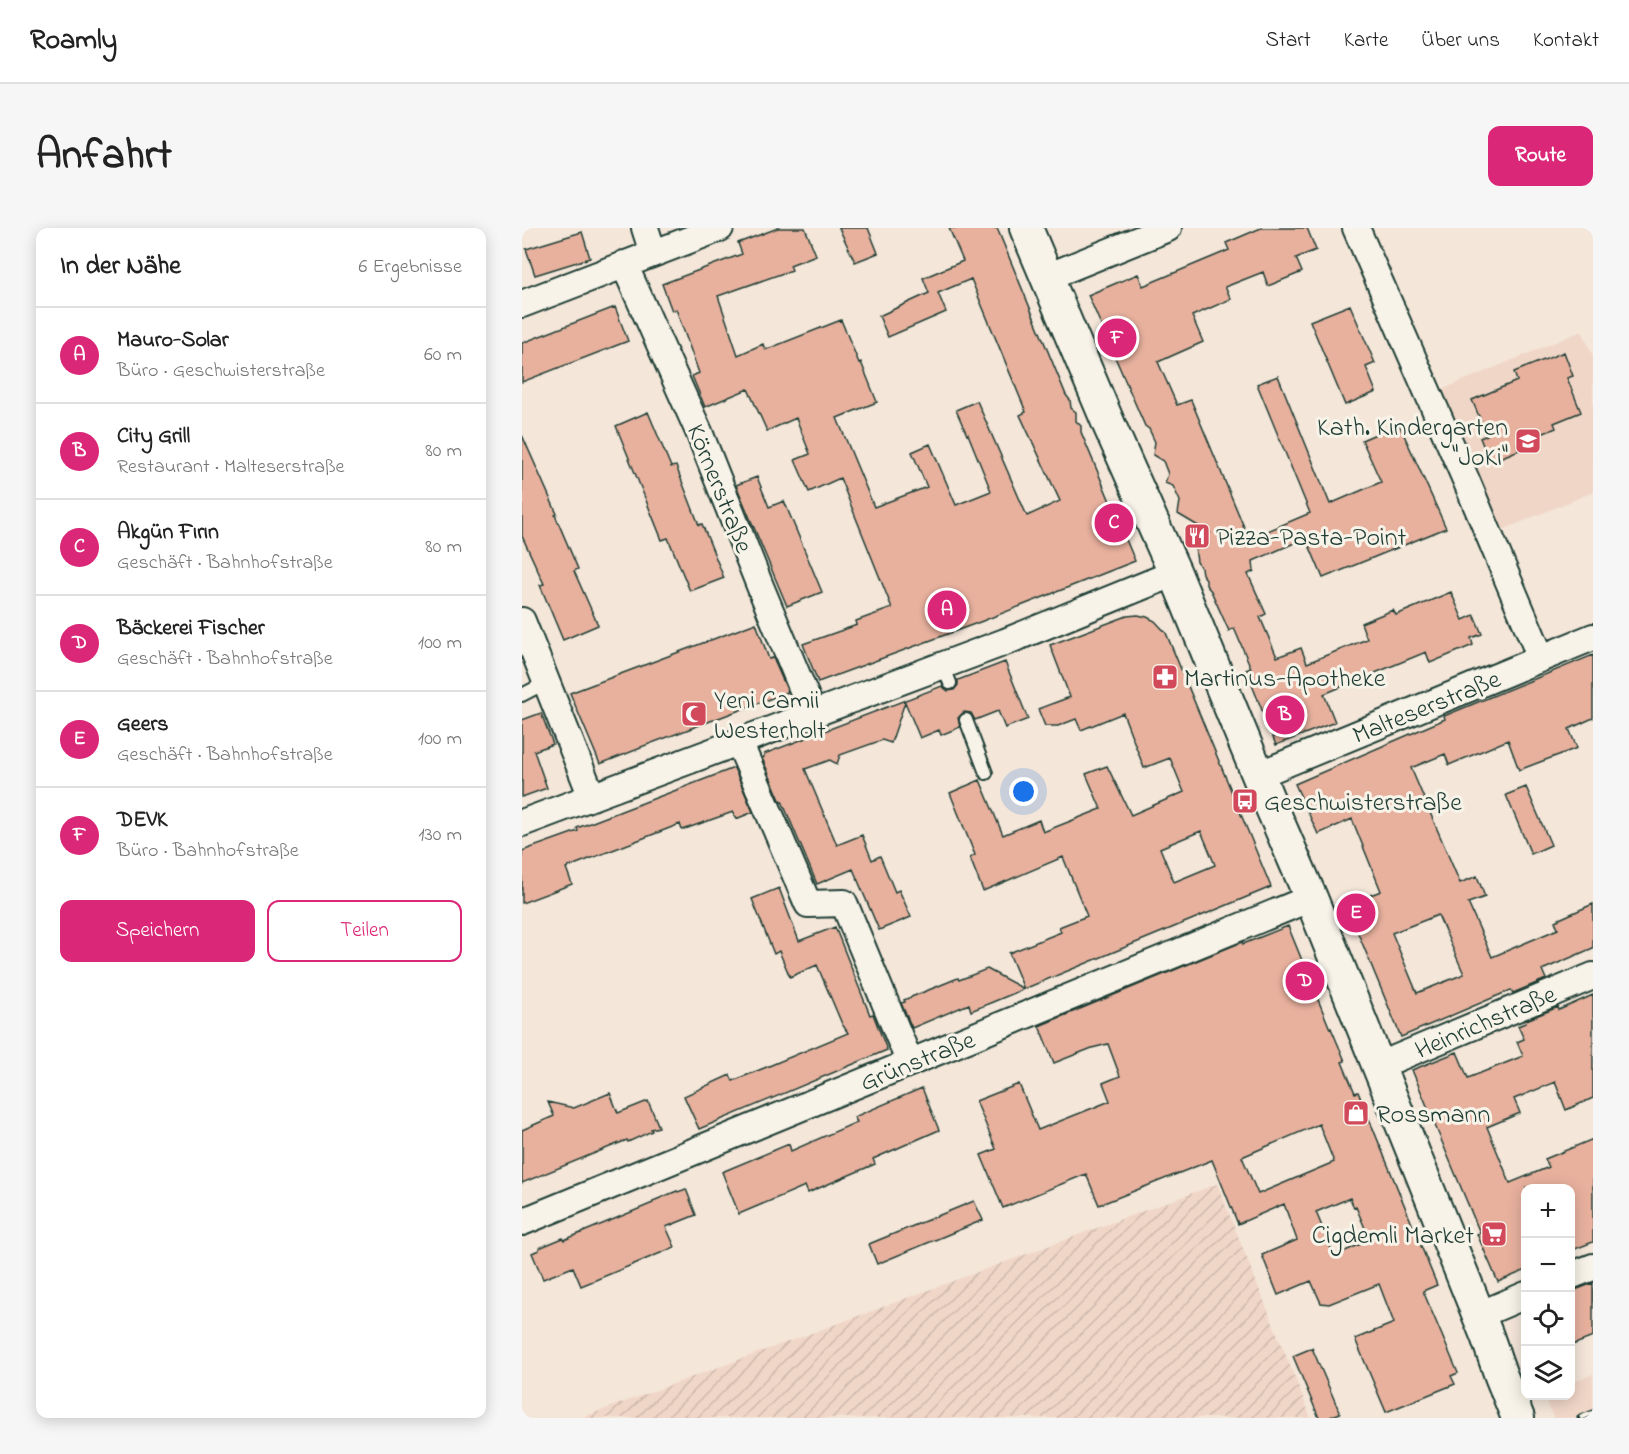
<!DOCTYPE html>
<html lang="de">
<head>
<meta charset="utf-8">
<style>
  :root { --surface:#fff; --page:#f6f6f6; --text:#222; --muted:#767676; --line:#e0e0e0; --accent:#db2777 }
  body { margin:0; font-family:"Indie Flower",sans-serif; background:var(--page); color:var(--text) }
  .controls { position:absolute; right:18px; bottom:18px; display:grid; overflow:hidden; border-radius:12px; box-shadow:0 3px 15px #0003 }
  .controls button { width:54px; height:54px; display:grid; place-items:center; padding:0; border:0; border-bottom:2px solid var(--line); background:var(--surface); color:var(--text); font:30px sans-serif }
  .you { position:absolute; left:502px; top:564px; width:21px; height:21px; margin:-15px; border:4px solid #fff; border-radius:50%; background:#1a73e8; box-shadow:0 0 0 9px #1a73e833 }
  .badge { display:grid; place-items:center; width:39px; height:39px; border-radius:50%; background:var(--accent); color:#fff; font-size:20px; font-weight:700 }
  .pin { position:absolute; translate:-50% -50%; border:3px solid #fff; box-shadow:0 2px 6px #0006 }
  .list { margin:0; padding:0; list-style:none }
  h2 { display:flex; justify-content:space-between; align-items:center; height:78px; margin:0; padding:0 24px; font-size:26px }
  h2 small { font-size:20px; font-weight:400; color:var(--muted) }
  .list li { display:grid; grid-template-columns:39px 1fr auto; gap:18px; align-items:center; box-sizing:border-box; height:96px; padding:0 24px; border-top:2px solid var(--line) }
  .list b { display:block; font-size:22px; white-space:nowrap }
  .list p { margin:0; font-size:20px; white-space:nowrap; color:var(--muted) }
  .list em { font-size:20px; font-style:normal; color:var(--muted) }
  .actions { display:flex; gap:12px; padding:18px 24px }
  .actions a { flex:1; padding:14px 0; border:2px solid var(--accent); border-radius:12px; text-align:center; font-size:21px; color:var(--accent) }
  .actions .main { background:var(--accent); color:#fff }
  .icon { flex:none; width:33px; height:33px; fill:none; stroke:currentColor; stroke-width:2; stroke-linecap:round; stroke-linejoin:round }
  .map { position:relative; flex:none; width:1071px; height:1190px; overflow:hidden; border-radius:12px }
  header { display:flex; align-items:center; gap:36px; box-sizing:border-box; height:84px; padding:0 30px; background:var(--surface); border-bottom:2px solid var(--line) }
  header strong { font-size:28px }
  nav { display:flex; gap:33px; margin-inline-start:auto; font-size:21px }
  .intro { display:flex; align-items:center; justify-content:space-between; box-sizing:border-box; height:144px; padding:0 36px }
  h1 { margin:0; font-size:42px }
  .button { padding:15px 27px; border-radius:12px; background:var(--accent); color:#fff; font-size:21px; font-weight:700 }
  main { display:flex; gap:36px; padding:0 36px }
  aside { flex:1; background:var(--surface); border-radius:12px; box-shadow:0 3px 15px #0003 }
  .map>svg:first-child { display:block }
</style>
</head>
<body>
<header>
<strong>Roamly</strong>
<nav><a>Start</a><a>Karte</a><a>Über uns</a><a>Kontakt</a></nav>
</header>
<div class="intro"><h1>Anfahrt</h1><a class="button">Route</a></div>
<main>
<aside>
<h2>In der Nähe<small>6 Ergebnisse</small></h2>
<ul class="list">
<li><span class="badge">A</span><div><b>Mauro-Solar</b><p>Büro · Geschwisterstraße</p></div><em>60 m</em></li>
<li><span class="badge">B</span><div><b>City Grill</b><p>Restaurant · Malteserstraße</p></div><em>80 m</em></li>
<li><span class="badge">C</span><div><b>Akgün Fırın</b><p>Geschäft · Bahnhofstraße</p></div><em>80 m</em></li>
<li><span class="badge">D</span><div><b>Bäckerei Fischer</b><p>Geschäft · Bahnhofstraße</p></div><em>100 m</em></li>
<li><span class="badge">E</span><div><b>Geers</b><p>Geschäft · Bahnhofstraße</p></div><em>100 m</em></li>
<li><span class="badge">F</span><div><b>DEVK</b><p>Büro · Bahnhofstraße</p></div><em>130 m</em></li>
</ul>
<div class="actions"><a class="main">Speichern</a><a>Teilen</a></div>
</aside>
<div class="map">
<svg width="1071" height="1190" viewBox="0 0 1071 1190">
  <defs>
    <pattern id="industrial-furrows" width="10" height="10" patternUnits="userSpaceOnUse" patternTransform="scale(1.5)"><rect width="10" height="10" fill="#f0d6c7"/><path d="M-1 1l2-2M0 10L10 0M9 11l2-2" fill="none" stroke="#cdb9ac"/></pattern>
  </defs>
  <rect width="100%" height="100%" fill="#f4e6d9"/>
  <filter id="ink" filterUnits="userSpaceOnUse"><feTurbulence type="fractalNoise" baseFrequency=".0167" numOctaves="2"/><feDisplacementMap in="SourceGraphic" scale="12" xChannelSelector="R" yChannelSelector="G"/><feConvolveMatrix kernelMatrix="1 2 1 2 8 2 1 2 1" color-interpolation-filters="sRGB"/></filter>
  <g filter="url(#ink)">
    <path fill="#f0d6c7" d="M1060,103L1071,128V264L978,303L919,162Z
      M1071,1146V1190H1032L1022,1168H1048L1049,1155Z"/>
    <path fill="url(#industrial-furrows)" d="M695,956L789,1190H59Z"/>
    <path fill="#e8b19e" stroke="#1f3d34" stroke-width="1.5" fill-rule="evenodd" d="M256,0H283L294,27L268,37L270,42L196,68L216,127L241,116L243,122L319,92L337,135L339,134L355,174L315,190L352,279L405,259L390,224L408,216L434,277L469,263L446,206L445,207L434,182L455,173L505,288L538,273L498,187L504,184L449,51L416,65L424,84L366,109L357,88L407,65L401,50L441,33L427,0H475L544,167L548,172L549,180L554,184V193L559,198V204L613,333L458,394L296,454L281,416L335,397L334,393L370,380L318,250L287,264L273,232L288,226L274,190L245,203L226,161L183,179L170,148L177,145L154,81L150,83L140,56L220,26L216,15Z
      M317,0H346L356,25L333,34Z
      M739,0H785L794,22L774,30L780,44L746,58L741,44L703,59L709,71L670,88L681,114L636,134L655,177L669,172L727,311L788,285L735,156L756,148L808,276L859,254L840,212L877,196L924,300L801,350L784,310L731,333L732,343L726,346L744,386L738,389L755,429L779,420L785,435L845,411L839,395L871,382L874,387L929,364L941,392L952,387L960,406L949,410L951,417L908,435L904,424L802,466L813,494L754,517L724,442L729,440L712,400L707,403L689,363L684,357V351L680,346L679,340L675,334L672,312L688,305L656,286L658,273L651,258L643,255L646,246L641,233L631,227L633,214L627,201L623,198L566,67L616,46L621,58L707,22L704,15Z
      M60,4L68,30L13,47L4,21Z
      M828,77L853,135L844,139L854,164L823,177L788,93Z
      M93,79L106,113L0,154V115Z
      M1042,124L1051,148L1045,150L1059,184L1032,195L1034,200L995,216L997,222L968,234L958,210L965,207L950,172L995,153L992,144Z
      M126,184L149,239L154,238L177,297L180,296L202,350L168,363L146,310L140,312L94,198Z
      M0,207L35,286L33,287L56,341L52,343L76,397L41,412L18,357L22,356L0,308Z
      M235,249L247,279L262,273L300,364L265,378L214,257Z
      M616,387L625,389L633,393L644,405L749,659L502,761L487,725L539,704L537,699L565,688L541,629L461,663L448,630L453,627L428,565L458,552L481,607L517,592L521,604L579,581L564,546L585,538L609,587L662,564L648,530L622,540L601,485L559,502L554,491L536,498H523L516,481L548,469L528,417L605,388ZM679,603L693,637L652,654L638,620Z
      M234,395L247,431L251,430L266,464L119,519V520L78,536L48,465Z
      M1071,427V490L1047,501L1055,520L997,542L986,512L927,537L923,526L889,540L938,655L955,648L963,669L946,675L970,729L1036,701L1033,693L1071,676V720L1020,742L1024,751L991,765L989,762L879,809L824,676L859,663L830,591L796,606L773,556L923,491L922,488ZM916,687L942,746L895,765L870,705Z
      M483,434L506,491L483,500L476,483L453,492L449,485L442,484L436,490L438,499L419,507L417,502L398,510L383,474L369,515L360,512L318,527L315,536L308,532L283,541L315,617L340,607L350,632L358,628L373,664L377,662L389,689L357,702L331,641L295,656L260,573L259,574L240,530L242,529V526L420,458L426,463L432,462L436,457V452Z
      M19,485L31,516L12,523L25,560L0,569V492Z
      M212,540L231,584L214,591L211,584L160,602L158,596L44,640L50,656L0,675V623L56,603L55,600Z
      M1004,559L1029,617L1009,626L984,567Z
      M257,660L277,713L313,699L348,787L351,786L365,822L177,901L162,868L208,847L211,853L326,805L320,796L295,737L268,749L257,723L252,726L230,671Z
      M766,698L808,801L809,800L823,833L820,834L833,865L836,864L915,1057L901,1063L936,1145L929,1148L933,1156L864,1184L833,1111L872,1095L857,1056L807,1076L799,1075L789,1053L756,1067L740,1027L775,1012L762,976L716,996L690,932L577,977L564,946L481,980L459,927L474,921L454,873L497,856L516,902L588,873L581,855L598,848L586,816L570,820L532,835L517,798L720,714L721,716ZM797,896L812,934L736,966L720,929ZM828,970L832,980L834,979L848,1012L812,1028L794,984Z
      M465,741L502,761L449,783L447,776L390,800L379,775L383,774L382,772L436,750L437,752Z
      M1071,767V870L1044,882L1033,854L992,871L998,885L965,899L988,955L1027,939L1023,931L1071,911V1014L1048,1023V960H1004V1042L976,1054L955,1006L958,1005L890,842L935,824L946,850L1001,828L995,814L1002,811L996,798L1003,795L1002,793L1036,779L1037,782Z
      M400,860L417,902L351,931L353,936L297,960L286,965L283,958L217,986L200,944L267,916L269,923L335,894L332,889Z
      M88,865L96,885L126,873L137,899L129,901L130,903L106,914L105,912L0,955V902L32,888L26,874L52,880Z
      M164,961L174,987L144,999L153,1019L59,1058L51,1039L21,1051L10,1025L17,1022V1020L41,1010L42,1012L131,975V973L155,963L156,964Z
      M452,973L461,992L355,1036L347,1016Z
      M1071,1055V1109L1048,1118V1064Z
      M790,1120L818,1185L806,1190H797L771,1128Z"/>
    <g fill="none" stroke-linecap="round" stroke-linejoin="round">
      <defs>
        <path id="service" d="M421,437L428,455
          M0,467L25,454
          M444,492L464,545"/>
        <path id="minor" d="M123,0L131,25
          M834,0L944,252L1019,430
          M102,36L177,204L238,358L291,486
          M525,49L646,0
          M0,76L198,0
          M0,393L70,569
          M217,514L286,676L322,675L388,835
          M736,547L1071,409
          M0,595L483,414L653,345
          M856,838L1071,748
          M0,994L789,670
          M1048,1048L1071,1039
          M957,1087L1004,1067"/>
        <path id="tertiary" d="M504,0L588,199L653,345L746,571L789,670L965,1108L979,1148L996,1190"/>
      </defs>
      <use href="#service" stroke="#1f3d34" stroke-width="16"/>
      <use href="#minor" stroke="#1f3d34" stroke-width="30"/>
      <use href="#tertiary" stroke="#1f3d34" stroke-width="36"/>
      <use href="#service" stroke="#f7f3e8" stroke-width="12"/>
      <use href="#minor" stroke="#f7f3e8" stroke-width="26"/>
      <use href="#tertiary" stroke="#f7f3e8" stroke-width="32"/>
      <defs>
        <path id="rail" d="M1058,1190L1071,1185"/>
      </defs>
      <use href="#rail" stroke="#1f3d34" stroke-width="7"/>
      <use href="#rail" stroke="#f7f3e8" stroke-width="4.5" stroke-dasharray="14" stroke-linecap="butt"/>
    </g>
  </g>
  <defs>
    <symbol id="school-square" viewBox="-11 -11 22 22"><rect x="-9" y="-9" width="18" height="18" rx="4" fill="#d1495b" stroke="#f7f3e8"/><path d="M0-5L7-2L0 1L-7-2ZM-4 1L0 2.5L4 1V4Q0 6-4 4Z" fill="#fff"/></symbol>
    <symbol id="restaurant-square" viewBox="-11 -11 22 22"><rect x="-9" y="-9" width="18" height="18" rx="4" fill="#d1495b" stroke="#f7f3e8"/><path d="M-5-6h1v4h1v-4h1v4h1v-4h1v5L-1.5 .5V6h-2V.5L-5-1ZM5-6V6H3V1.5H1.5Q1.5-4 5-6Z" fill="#fff"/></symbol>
    <symbol id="pharmacy-square" viewBox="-11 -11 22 22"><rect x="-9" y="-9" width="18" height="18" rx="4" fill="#d1495b" stroke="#f7f3e8"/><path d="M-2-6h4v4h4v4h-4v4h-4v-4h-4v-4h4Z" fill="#fff"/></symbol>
    <symbol id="mosque-square" viewBox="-11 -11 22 22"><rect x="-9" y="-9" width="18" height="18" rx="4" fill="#d1495b" stroke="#f7f3e8"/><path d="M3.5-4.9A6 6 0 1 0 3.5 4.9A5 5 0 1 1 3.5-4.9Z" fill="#fff"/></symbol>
    <symbol id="bus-square" viewBox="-11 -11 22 22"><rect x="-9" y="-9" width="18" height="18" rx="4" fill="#d1495b" stroke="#f7f3e8"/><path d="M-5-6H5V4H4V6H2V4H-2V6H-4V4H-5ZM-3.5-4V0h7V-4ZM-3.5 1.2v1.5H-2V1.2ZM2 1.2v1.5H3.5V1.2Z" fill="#fff"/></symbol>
    <symbol id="shop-square" viewBox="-11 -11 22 22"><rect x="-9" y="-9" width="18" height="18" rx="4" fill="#d1495b" stroke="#f7f3e8"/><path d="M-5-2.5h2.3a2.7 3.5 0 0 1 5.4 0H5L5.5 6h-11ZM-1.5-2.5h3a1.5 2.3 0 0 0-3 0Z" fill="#fff"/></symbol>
    <symbol id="supermarket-square" viewBox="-11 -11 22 22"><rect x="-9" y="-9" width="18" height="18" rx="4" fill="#d1495b" stroke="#f7f3e8"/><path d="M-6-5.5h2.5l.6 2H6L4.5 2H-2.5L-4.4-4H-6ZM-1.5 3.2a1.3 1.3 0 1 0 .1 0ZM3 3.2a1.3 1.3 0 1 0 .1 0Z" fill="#fff"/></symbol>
  </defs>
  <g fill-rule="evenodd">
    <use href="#school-square" x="991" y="198" width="30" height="30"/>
    <use href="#restaurant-square" x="660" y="293" width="30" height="30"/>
    <use href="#pharmacy-square" x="628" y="434" width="30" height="30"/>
    <use href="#mosque-square" x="157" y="471" width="30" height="30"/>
    <use href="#bus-square" x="708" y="558" width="30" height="30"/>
    <use href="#shop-square" x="819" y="870" width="30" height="30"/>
    <use href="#supermarket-square" x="957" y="991" width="30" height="30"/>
  </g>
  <g text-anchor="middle" stroke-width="6" stroke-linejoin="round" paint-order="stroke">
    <g font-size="26" fill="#1f3d34" stroke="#f7f3e8" text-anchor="start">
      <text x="986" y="207" text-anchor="end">Kath. Kindergarten<tspan x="986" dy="30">"JoKi"</tspan></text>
      <text x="694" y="317">Pizza-Pasta-Point</text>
      <text x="662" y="458">Martinus-Apotheke</text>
      <text x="192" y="480">Yeni Camii<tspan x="192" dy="30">Westerholt</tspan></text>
      <text x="742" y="582">Geschwisterstraße</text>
      <text x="854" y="894">Rossmann</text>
      <text x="952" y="1015" text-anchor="end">Cigdemli Market</text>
    </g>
    <g font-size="26" fill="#1f3d34" stroke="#f7f3e8">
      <text transform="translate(199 260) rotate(68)" y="9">Körnerstraße</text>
      <text transform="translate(904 478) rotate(-22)" y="9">Malteserstraße</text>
      <text transform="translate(963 793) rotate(-23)" y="9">Heinrichstraße</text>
      <text transform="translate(395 832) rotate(-22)" y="9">Grünstraße</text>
    </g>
  </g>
</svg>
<div class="controls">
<button>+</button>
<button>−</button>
<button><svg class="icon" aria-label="locate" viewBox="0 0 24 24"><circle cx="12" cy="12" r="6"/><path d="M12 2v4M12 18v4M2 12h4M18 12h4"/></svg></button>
<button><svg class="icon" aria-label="layers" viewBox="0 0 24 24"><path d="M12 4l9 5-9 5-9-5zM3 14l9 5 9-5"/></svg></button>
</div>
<div class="you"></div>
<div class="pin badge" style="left:425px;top:382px">A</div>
<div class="pin badge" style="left:763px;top:487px">B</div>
<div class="pin badge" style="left:592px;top:295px">C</div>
<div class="pin badge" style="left:783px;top:753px">D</div>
<div class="pin badge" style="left:834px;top:685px">E</div>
<div class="pin badge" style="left:595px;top:110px">F</div>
</div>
</main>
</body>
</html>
